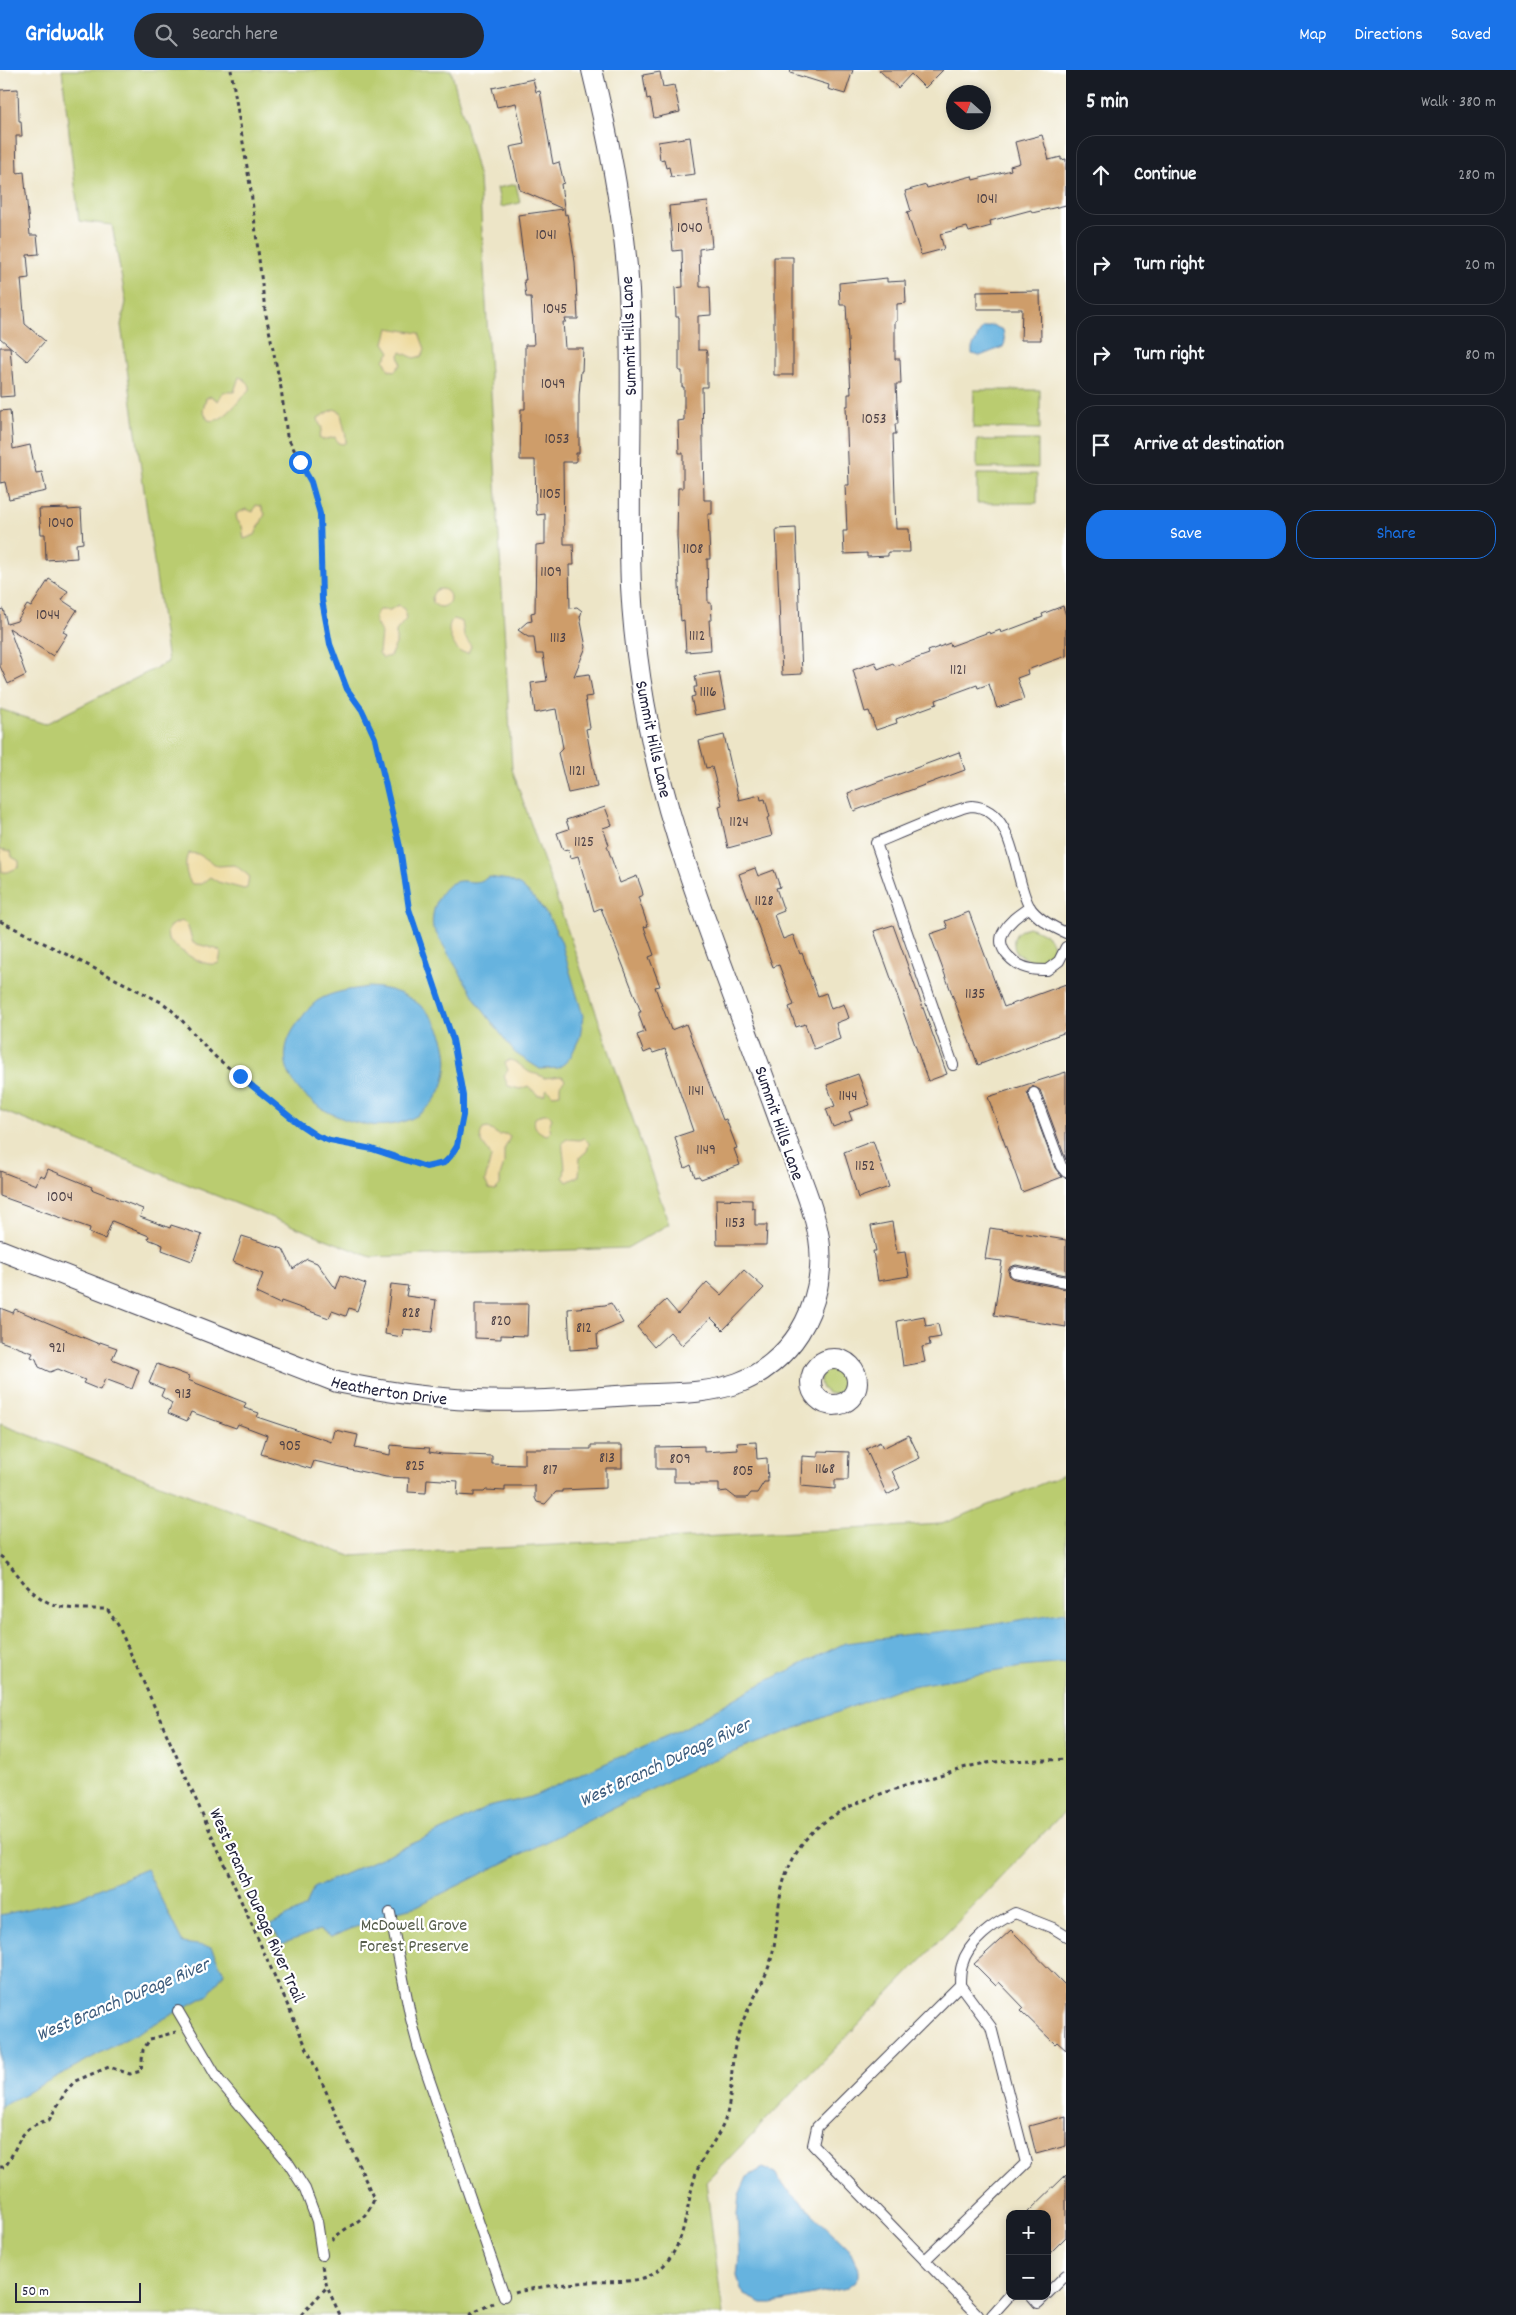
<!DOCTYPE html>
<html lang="en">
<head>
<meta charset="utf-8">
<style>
  :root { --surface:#171b24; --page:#242831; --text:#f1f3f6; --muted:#9ea1a6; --line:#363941; --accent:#1a73e8 }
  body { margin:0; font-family:Dekko,sans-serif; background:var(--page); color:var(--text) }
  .controls { position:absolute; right:15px; bottom:15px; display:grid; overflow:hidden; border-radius:10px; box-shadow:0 2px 8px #0003 }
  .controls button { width:45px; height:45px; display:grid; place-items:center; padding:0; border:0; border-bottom:1px solid var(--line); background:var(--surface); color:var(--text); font:25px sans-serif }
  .compass { position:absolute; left:946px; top:15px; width:45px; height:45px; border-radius:50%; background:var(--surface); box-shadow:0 2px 8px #0003; rotate:291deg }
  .scale { position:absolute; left:15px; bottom:12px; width:126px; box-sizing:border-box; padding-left:5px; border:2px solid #22223b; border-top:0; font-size:14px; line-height:18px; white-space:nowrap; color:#22223b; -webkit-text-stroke:4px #fff; paint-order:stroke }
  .stop { position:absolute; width:15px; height:15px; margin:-11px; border:4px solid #1a73e8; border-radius:50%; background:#fff }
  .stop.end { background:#1a73e8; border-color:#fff; box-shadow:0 1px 5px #0008 }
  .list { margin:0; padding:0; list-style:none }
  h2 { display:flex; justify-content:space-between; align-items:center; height:65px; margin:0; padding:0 20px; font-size:21px }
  h2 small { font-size:16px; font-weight:400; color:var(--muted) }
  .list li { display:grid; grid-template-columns:32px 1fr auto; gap:15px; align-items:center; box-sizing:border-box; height:80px; margin:0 10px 10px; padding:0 10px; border:1px solid var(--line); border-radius:20px }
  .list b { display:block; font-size:19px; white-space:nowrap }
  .list em { font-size:16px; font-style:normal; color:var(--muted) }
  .actions { display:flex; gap:10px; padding:15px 20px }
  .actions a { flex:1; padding:11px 0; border:1px solid var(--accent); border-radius:20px; text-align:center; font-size:18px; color:var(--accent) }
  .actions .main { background:var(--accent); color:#fff }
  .icon { flex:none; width:28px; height:28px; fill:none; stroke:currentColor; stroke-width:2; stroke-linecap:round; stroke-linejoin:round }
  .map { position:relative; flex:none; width:1066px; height:2245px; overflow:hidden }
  header { display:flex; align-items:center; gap:30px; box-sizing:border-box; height:70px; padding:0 25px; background:var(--accent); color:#fff }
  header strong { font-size:24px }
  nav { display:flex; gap:28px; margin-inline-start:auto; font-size:18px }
  .search { width:350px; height:45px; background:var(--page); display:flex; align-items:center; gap:12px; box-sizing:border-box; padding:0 18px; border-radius:28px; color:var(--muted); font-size:19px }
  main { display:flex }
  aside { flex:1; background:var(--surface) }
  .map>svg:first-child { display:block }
</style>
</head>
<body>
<header>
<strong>Gridwalk</strong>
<div class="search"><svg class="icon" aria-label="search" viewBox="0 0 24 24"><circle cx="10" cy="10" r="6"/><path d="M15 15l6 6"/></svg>Search here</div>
<nav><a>Map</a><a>Directions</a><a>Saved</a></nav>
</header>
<main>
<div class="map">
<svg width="1066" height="2245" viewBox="0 0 1066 2245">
  <rect width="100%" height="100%" fill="#fff"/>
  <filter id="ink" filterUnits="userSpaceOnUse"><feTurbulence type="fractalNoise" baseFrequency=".02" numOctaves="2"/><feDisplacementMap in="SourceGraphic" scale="10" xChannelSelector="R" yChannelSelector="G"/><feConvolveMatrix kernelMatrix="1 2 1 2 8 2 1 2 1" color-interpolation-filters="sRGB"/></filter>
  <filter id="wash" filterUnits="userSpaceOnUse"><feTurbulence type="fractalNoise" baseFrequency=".0096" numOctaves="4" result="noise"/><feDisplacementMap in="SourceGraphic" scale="20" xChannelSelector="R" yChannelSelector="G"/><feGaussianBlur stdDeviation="1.12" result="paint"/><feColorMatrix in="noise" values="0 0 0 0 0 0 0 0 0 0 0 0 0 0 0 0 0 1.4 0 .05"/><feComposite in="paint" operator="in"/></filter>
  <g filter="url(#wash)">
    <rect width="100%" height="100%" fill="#ede5c7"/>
    <path fill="#bacc6f" stroke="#6e7755" d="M62,0H451L479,108L512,699L669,1154L627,1178L371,1187L0,1040V639L45,654L168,592L121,255L126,232L112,155L79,151Z
      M516,114L520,133L501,137L497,118Z
      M974,320H1040V359L973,358Z
      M977,370H1038V398H977Z
      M977,404H1037V433H977Z
      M1028,857C1041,861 1060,869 1050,886C1048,889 1046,892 1041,893C1032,894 1023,887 1016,883C1011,869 1014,862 1028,857Z
      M820 1311a13 13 0 1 1 26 0a13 13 0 1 1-26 0Z
      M0,1354L350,1486L942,1454L1066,1404V1743L1062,1744L706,2112L723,2245H0Z"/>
    <path fill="#eeda9e" stroke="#887e6c" d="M388,258L419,263L425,279L422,286L414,288L401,282L399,285L401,294L395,301L389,300L384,290L390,282L384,273Z
      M239,307L244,309L250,316V320C239,328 224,355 208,350L203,341L206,328L211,326L218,331L223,322H234Z
      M334,339L341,342C342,353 346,360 346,372L343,374L338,373L335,367L323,370L319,368L322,358L319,353L318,348Z
      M256,435L261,436L265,444L255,465L244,469L242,456L237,450L236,444L246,439L253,442Z
      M432 528a9 9 0 1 1 18 0a9 9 0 1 1-18 0Z
      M398,535L405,540L406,549L396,561V574L390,586L383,588L379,583L381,563C378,555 370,549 379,540H390Z
      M453,549L462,552L464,565L471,576L468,583L460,582C452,574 444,558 453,549Z
      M0,779L11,781L12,787L19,791V797L8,802H2Z
      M189,783L198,784L218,796L235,795L249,806L247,818L244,819L218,812L210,807L201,814H192C186,808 183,790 189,783Z
      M181,851L187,854L193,873L216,879L221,882L219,893C204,899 179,880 168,870L167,862L170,856Z
      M509,990C518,991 522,998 529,1002C535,1005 538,1003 544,1008L562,1006L565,1010L560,1015V1024L553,1025L547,1019L544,1025H538L528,1016L520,1019L508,1016L504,1006L508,1000L505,993Z
      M543,1044H549L552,1049L549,1054L551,1062L547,1065C539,1063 532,1057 535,1048Z
      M488,1058L499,1065L506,1064L510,1067L504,1080V1094L500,1106V1115L495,1120L489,1119L485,1111L491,1087C488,1077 475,1071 483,1059Z
      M584,1068L589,1073L587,1081L580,1087L579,1106L567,1112L563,1107C568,1098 561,1080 563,1072L567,1069L579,1070Z"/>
    <path fill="#66b3df" stroke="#446a8d" d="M992,255L1003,260L1005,272L1003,277L980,286L972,284V278L982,258Z
      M489,807L509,810L521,816L537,831L550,849L561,871L583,946L580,967L571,986L565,993L558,998L540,999L515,983L479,935L433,858C430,843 439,817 455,812C469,808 471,817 489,807Z
      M368,917C464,920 474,1045 388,1055C337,1061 255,1011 297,954C303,946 309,937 317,931C333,921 351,920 368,917Z
      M1066,1542V1593L1021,1597L900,1618L698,1696L417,1836L390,1843L331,1867L319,1860L282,1874L271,1855L306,1837L313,1818L450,1757L488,1737L531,1727L684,1658L753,1618L845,1573L978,1557Z
      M146,1799L183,1873L211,1877L224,1903L208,1925L0,2037V1845L77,1828Z
      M763,2098L775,2103L784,2116L849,2179L858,2198V2206L854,2213L847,2218L773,2233H762L745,2225L741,2220L737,2205L739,2186L737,2144L739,2125L747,2107Z"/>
    <g id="blocks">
      <path fill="#ce9d6b" d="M791,0H853L845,24L828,19L829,15L790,3Z
        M879,0H943L925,18L911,4L898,18Z
        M660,2L663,17L674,15L680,42L654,48L650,28L647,29L643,5Z
        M533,9L536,22L540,21L553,94L559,92L564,113L561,114L565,145L567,144L570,161L575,192L578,249H565L566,252H563L565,278H583L582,301H581L579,325V383H576V392H563L564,474H573L574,495H569L570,538L577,537L582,541L580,547L586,577L574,606L589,604L593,626L585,627L590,658L586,659L597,717L568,723L558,683L563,678L556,639L535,643L531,613L547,611L543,584H536L534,567H528L518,560L527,552L532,551L531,543L535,542L536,475L545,474V444L537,445L536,439L535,390H520L521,339H525V275H534L531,227H526L524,210H526L518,145L563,139L520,120L510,77L525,74L516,33L497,37L492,18Z
        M18,19L19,51H21L22,66H16L17,103L24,102L30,165H37L39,184L27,185L29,208L21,209L25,254L45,271L27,291L0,268V20Z
        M1042,65L1049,90L1061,87V90L1066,89V135L1032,143L1031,140L990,151L991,156L969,162L967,157L940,164L944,179L921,185L907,142L911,141L905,121L926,115L927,118L972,106L973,110L1011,100L1010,96L1020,93L1015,72Z
        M690,67L695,104L671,107L669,97L666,98L664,89L660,90L658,72Z
        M708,132L712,177L699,179L700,217H710L711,245L698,246V280H706L707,284V317H702L704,430H712V444H708L710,489H707L708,533H711L712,550H709L711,580L686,582L684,550L681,551L680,539L677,466L678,418H683V383H679L678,351L684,350V317H682V301H679V247H676L675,218L683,217L682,180L673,181L669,136Z
        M774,187H793V305H774Z
        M887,208V212L905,211L906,233L897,234V251L895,252V289H900L901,314H896L898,354H895L896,364H893L896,459H909L910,482H888V486L867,487V483L844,484L843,461H847L845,415H849L846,336H848V324H851L846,235H840L839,213Z
        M1040,221L1041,270H1021L1022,239H977V222Z
        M0,277H10L14,326L0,327Z
        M10,340L13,379L30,375L36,403L42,402L46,421L9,429L5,412L0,413V341Z
        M68,438V440L81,439L83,473L76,474L77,488L46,490L45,464H41L39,439Z
        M796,458L802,604L782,605L776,459Z
        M49,509L68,521L62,530L77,540L63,562L67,564L53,586L9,558L26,605L8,614L0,596V540L3,539L7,554L17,551L27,535L31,537Z
        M1063,536L1066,546V586L1027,600L1028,604L1017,608L1024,629L997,638L989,614L978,618L977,615L936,630L937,634L896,649L897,653L876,660L869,641L865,642L853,600L875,592L878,599L893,593L895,596L929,584L928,581L950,573L951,576L989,562L990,564L1000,560L1001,563L1043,547L1042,544Z
        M719,602L726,639L695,645L691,627L695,626L694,617H697L695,606Z
        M724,665L739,730L760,725L761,730L765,729L770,747L767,748L772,766L728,778L719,736L722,735L712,697L706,698L699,671Z
        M959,682L965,700L854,741L848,723Z
        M605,737L612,755L603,758L609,775L607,776L620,813L637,806L642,820L643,825L638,827L648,856L644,857L654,885L649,887L660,916L655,917L671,960L686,954L723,1050L726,1049L737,1078L734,1079L740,1095L701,1109L699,1106L695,1107L691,1095L685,1098L678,1078L675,1067L693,1061L665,979L653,983L651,980L644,983L637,965L645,962L639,946V942H641L612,867L601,838L594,841L578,786L571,788L568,779L563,780L557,763L569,759L566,750Z
        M755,798L758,806L774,800L780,817L776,818L784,841L774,845L783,869L793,865L800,884L802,883L818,926L826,923L831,939L844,934L849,948L836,953L840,969L814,979L805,954L796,957L789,937L794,935L779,895L773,897L739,804Z
        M969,842L1004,937L1066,914V962L978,995L930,864L948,858L945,851Z
        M893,855L947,1004L928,1011L874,861Z
        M1066,1002V1090L1040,1020L1032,1016L1027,1022L1055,1098L1062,1107L1022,1122L988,1027Z
        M858,1004L870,1035L849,1042L852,1050L833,1057L826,1039L835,1036L827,1015Z
        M873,1071L889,1117L858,1128L844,1082Z
        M48,1099L92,1117L91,1119L143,1139L140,1147L170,1158L171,1155L202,1165L192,1191L162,1180L163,1175L148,1169L149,1166L112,1151L105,1169L89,1163L90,1158L0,1126V1101L36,1115L40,1105L45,1107Z
        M716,1129L752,1130V1139L755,1138V1155H767L766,1175H717Z
        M892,1152L897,1183L905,1182L909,1206L878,1211L873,1181H876L871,1156Z
        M990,1158L1066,1170V1205L1016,1195L1010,1197L1008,1201L1010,1207L1014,1209L1066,1219V1257L994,1245L1002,1191L985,1189Z
        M242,1166L283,1179L293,1199L307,1189L317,1193L336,1219L341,1205L366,1214L357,1241L349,1238L346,1246L332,1241L329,1248L281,1231L280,1234L256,1223L263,1204L233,1192Z
        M744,1200L764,1218L723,1260L711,1248L682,1275L670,1262L654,1277L637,1257L666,1230L678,1244L707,1212L721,1225Z
        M391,1214L408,1216L406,1226L436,1230L432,1262L403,1259L402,1267L385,1264Z
        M611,1233L623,1253L597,1264L598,1278L570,1280L568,1239L605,1235Z
        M475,1234H528L527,1266L501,1265V1269L475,1268Z
        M0,1238L13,1243L15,1239L99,1274L100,1272L117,1278L112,1289L139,1300L132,1319L105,1309L100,1320L83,1313L85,1310L58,1299L50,1302L39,1297L36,1289L31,1287L33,1283L0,1271Z
        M924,1246L926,1256L938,1254L941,1267L929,1269L930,1275L922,1277L925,1292L903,1296L897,1251Z
        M157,1294L189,1306L188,1310L246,1333L244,1338L259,1343L257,1347L332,1372L335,1360L358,1365L355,1378L390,1385L391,1375L412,1377L430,1378L429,1382L442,1384L492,1386V1394L524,1395V1379H591V1375H622V1398H606V1418L562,1420V1422H556L545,1434L537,1432L535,1428V1416H505V1421L486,1420L484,1422H474V1426L457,1425L458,1411L427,1409L426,1423L408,1422L409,1408L386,1407L314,1391L311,1399L261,1384L267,1365L238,1354L236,1358L191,1342L187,1351L168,1343L172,1333L161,1326L164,1319L149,1313Z
        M909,1365L920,1388L892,1401L900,1418L887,1425L866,1379L880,1372L883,1378Z
        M756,1372L757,1389L767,1388L768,1412H764L757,1423H751L747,1428H736L727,1421L719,1422V1414H690V1412H674V1399H656V1377L704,1376V1382L738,1380L737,1373Z
        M818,1381L849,1382L848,1410H835V1419L801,1416L802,1386L818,1387Z
        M1011,1860L1066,1916V1980L1057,1972L1055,1974L1021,1941L1024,1938L999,1912L996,1916L974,1894Z
        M1066,2046V2076L1036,2084L1029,2056Z
        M1066,2105V2167L1047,2186V2144H1026Z"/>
    </g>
  </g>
  <g filter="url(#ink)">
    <use href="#blocks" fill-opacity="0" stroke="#403f50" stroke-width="1"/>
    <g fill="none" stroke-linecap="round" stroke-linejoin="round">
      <defs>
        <path id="lane" d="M1030,837C1020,844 1010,850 1004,861C993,878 1015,896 1031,899C1036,900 1042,900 1047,900L1059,891L1066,877
          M953,995L876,773C891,767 961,736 972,736C1016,739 1013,807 1029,836C1037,849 1053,857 1066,863
          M1034,1023L1061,1096L1066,1102
          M1015,1202L1066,1212
          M390,1843L411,1949L420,1983L504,2226
          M960,1915C960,1908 960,1901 962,1895C968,1871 995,1853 1015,1843L1053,1858L1066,1866
          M178,1941L218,2009L287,2091L305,2119L317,2151L322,2185
          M925,2190L1026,2093L991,1957L960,1915L817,2057L813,2075L978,2245
          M1047,2224L1066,2205
          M1032,2226L1038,2233L1045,2226
          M992,2245L1010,2225"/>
        <g id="street">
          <path id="s1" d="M0,1180L337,1312C372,1319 407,1325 443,1328C506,1334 569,1329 631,1325C666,1323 704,1325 738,1313C762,1304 785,1285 799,1263C816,1236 824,1200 819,1168C813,1134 797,1099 785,1066C753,976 717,887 687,797C656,707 636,612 631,516C627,418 634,319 629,221C624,146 610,73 592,0"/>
          <circle cx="834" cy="1312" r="23"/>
        </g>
      </defs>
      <use href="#lane" stroke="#403f50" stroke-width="12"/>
      <use href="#street" stroke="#403f50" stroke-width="22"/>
      <path stroke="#403f50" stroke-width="3" stroke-dasharray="4 4" stroke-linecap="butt" d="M0,851L163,933C184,949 198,971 218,989L299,1054L317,1066L330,1071L372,1079L426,1097L444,1093L450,1087L457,1076L463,1045V1026L453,970L409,839L400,777L375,668L362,640L347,619L330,574L322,530L320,444L311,412L287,366L281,318L265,240L251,121L231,0
        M0,1486C10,1493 18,1506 26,1515C50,1542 74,1539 107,1539L118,1555L374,2129C366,2153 349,2153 332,2170
        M0,2097H5C20,2074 18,2057 49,2050L66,2021L75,2011L109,1997L130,2004L141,2001L143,1980L150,1969L176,1962
        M322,2196L327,2217L340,2245
        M515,2223C538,2216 565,2214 590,2212C613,2211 645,2215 662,2197C691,2169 684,2127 700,2094C708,2078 721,2064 726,2047C733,2024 730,2000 735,1976C742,1941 764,1918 772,1886C780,1852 775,1824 792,1790C816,1741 873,1726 921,1711C941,1705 961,1697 981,1694C1009,1689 1038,1691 1066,1689
        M301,2245L327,2217
        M469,2245L493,2233"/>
      <use href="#lane" stroke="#fff" stroke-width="10"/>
      <use href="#street" stroke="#fff" stroke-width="20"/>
    </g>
  </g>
  <g fill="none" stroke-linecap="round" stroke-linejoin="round" filter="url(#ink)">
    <path stroke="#1a73e8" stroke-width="6" d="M240,1006L299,1054L317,1066L330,1071L372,1079L426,1097L444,1093L450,1087L457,1076L463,1045V1026L453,970L409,839L400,777L375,668L362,640L347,619L330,574L322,530L320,444L311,412L300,392"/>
  </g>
  <g text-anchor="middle" stroke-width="4.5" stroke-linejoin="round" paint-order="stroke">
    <g font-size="15" fill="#4d4147">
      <text x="987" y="133">1041</text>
      <text x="690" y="162">1040</text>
      <text x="546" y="169">1041</text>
      <text x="555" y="243">1045</text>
      <text x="553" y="318">1049</text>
      <text x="874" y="353">1053</text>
      <text x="557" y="373">1053</text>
      <text x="550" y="428">1105</text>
      <text x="61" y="457">1040</text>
      <text x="693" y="483">1108</text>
      <text x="551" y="506">1109</text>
      <text x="48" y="549">1044</text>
      <text x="697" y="570">1112</text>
      <text x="558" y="572">1113</text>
      <text x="958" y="604">1121</text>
      <text x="708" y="626">1116</text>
      <text x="577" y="705">1121</text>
      <text x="739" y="756">1124</text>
      <text x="584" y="776">1125</text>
      <text x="764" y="835">1128</text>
      <text x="975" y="928">1135</text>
      <text x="696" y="1025">1141</text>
      <text x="848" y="1030">1144</text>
      <text x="706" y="1084">1149</text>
      <text x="865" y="1100">1152</text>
      <text x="60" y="1131">1004</text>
      <text x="735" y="1157">1153</text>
      <text x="411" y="1247">828</text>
      <text x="501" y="1255">820</text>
      <text x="584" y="1262">812</text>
      <text x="57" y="1282">921</text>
      <text x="183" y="1328">913</text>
      <text x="290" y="1380">905</text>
      <text x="607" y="1392">813</text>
      <text x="680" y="1393">809</text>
      <text x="415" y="1400">825</text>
      <text x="825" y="1403">1168</text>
      <text x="550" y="1404">817</text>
      <text x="743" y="1405">805</text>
    </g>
    <g font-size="18" fill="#22223b" stroke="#fff">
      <text transform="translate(628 266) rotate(-92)" y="6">Summit Hills Lane</text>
      <text transform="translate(654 669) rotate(78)" y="6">Summit Hills Lane</text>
      <text transform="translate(780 1053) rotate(71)" y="6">Summit Hills Lane</text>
      <text dy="6" stroke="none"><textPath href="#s1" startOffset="415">Heatherton Drive</textPath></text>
      <text transform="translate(258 1835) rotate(66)" y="6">West Branch DuPage River Trail</text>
    </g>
    <g font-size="18" fill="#575e4d" stroke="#fff">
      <text x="414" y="1860">McDowell Grove<tspan x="414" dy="21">Forest Preserve</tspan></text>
    </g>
    <g font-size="19" font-style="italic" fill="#3d5c7d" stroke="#fff">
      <text transform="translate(664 1691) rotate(-25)" y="7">West Branch DuPage River</text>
      <text transform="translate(122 1928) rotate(-23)" y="7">West Branch DuPage River</text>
    </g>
  </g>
</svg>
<div class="controls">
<button>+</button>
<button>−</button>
</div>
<svg class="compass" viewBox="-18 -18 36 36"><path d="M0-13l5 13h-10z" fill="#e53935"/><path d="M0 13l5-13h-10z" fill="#9ea1a6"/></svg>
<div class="scale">50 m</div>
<div class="stop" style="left:300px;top:392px"></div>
<div class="stop end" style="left:240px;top:1006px"></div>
</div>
<aside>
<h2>5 min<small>Walk · 380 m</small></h2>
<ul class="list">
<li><svg class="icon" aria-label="ahead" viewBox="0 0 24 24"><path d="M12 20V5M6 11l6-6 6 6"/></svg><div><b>Continue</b></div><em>280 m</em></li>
<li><svg class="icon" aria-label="right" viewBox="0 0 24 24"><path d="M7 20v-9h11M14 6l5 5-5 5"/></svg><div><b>Turn right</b></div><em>20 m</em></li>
<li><svg class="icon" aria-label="right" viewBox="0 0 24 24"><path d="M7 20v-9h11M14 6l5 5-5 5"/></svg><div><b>Turn right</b></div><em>80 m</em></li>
<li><svg class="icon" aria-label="arrive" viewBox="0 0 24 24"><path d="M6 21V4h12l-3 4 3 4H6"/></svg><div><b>Arrive at destination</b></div></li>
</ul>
<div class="actions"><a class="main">Save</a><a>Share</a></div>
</aside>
</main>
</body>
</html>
